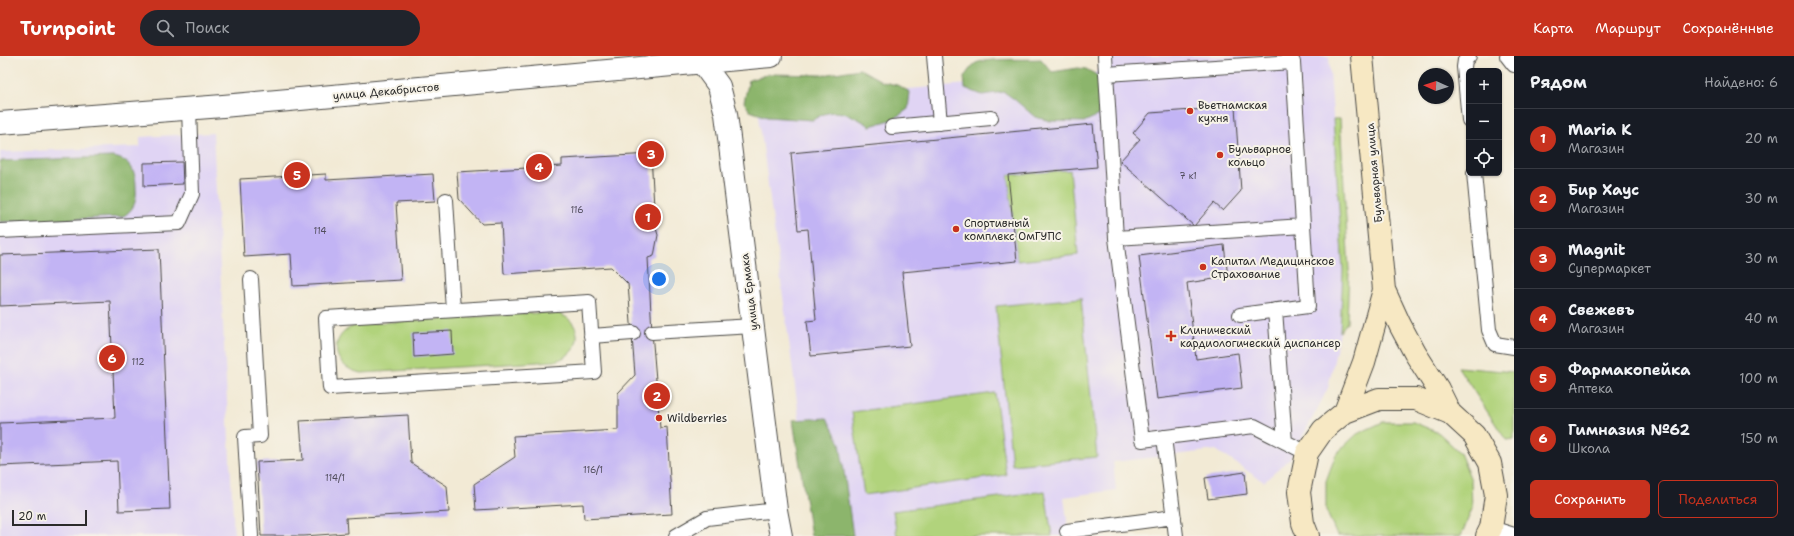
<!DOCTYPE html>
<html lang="ru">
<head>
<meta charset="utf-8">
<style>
  :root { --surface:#171b24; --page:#20242c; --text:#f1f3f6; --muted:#9ea1a6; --line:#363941; --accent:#c8321e }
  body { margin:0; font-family:"Shantell Sans",sans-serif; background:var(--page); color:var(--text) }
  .controls { position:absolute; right:12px; top:12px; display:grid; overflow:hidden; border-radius:6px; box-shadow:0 1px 3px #0004 }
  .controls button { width:36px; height:36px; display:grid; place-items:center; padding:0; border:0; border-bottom:1px solid var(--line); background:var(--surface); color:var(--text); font:20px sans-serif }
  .compass { position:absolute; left:1418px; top:12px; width:36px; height:36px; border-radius:50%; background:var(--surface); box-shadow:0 1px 3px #0004; rotate:273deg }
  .scale { position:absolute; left:12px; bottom:10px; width:75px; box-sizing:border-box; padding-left:4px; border:2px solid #2b2b2b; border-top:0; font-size:11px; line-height:14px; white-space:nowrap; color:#2b2b2b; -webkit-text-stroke:3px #f7f3e8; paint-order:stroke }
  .you { position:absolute; left:659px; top:223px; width:14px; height:14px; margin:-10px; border:3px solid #fff; border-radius:50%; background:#1a73e8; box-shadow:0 0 0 6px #1a73e833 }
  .badge { display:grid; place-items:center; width:26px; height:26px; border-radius:50%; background:var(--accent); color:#fff; font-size:13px; font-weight:700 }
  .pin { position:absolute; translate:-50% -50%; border:2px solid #fff; box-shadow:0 1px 4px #0006 }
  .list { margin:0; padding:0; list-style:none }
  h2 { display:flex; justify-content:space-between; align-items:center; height:52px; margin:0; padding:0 16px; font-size:17px }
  h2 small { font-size:13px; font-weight:400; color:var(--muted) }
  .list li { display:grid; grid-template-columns:26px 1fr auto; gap:12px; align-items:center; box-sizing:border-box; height:60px; padding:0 16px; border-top:1px solid var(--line) }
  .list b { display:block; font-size:15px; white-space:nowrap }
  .list p { margin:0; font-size:13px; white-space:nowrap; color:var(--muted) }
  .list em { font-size:13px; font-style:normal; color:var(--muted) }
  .actions { display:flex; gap:8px; padding:12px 16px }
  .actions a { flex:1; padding:9px 0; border:1px solid var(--accent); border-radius:6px; text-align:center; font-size:14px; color:var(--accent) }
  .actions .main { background:var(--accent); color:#fff }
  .icon { flex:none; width:22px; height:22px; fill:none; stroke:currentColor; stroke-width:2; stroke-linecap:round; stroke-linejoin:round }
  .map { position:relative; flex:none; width:1514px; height:480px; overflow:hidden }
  header { display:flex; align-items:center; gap:24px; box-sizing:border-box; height:56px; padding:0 20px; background:var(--accent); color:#fff }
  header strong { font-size:19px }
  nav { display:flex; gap:22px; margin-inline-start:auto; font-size:14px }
  .search { width:280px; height:36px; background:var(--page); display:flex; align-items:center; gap:10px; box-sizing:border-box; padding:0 14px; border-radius:22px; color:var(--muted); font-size:15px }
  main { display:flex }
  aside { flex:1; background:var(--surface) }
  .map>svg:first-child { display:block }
</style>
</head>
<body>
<header>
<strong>Turnpoint</strong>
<div class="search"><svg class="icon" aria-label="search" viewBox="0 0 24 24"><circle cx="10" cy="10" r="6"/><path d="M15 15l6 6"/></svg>Поиск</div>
<nav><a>Карта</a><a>Маршрут</a><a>Сохранённые</a></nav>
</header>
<main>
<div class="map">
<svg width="1514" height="480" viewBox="0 0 1514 480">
  <rect width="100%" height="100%" fill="#f7f3e8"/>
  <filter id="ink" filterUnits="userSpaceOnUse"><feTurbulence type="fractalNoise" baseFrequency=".025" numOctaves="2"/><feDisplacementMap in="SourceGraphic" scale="8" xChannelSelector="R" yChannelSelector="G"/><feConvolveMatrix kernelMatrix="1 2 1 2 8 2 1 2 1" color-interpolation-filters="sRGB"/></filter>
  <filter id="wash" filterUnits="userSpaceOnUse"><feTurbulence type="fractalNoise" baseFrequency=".012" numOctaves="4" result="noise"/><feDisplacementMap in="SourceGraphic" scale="16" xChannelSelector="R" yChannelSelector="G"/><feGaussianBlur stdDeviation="0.9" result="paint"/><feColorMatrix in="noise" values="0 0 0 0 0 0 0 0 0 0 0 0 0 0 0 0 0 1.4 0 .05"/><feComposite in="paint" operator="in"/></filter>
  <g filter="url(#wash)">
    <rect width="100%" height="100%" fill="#f2ead5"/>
    <path fill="#e0d4f4" d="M1113,0H1329L1343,214L1340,276L1328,332L1303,380L1290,402L1264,426L1216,394L1113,406L1116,434L1064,441L1069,480H815L757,46L1095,17Z
      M213,77L234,480H0V96L140,91V81Z"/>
    <path fill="#b1d37c" stroke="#6e7f54" d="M1333,63H1340L1349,214L1347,266L1340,276L1343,214Z
      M1070,114L1078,199L1017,205L1008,119Z
      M1081,242L1097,401L1012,409L996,250Z
      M552,256C584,261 586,297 555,305L362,317C330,312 327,277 359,268Z
      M1458,311L1514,316V383L1506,384Z
      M995,337L1006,419L864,439L852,356Z
      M1383,366H1413L1439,377L1460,397L1471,424L1472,453L1461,480H1337L1326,454V425L1336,398L1357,378Z
      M1045,435L1052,480H897L893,455Z"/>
    <path fill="#8cb56c" stroke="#5c704c" d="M1041,3L1052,16L1078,12L1086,13L1102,22L1103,57L1084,66L1050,65L1035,61L1014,43L1004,36L982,39L965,32L964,21C967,17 972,9 976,7C986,2 1027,4 1041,3Z
      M860,13L883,26L897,29L910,36L908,53L894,63L870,70C851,58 834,49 813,64L767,61L750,55L744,46L749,24L769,18L823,19Z
      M113,101C131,104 136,115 136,132C137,146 134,154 122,161L0,166V105Z
      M827,362L840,387L853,480H811L793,364Z"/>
    <g id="blocks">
      <path fill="#c2b4f4" d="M1235,51L1241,135L1223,155L1214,147L1194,170L1120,105L1140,83L1133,77L1150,57Z
        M1093,68L1097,111L1008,119L1017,205L902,216L910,290L811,300L807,265L816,264L808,173L798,174L791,97Z
        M651,98L655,169L658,179L654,200L648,202L652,276L660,372L667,371L672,458L584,463L583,448L476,454L474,428L515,401L513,380L618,374V337L635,319L628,228L611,211L504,218L501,167L482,168L459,143L457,116L562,110V103Z
        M182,106L183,128L144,130V107Z
        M326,118V124L433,118L435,145L396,147L401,224L293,230L291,198L244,201L240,123Z
        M1224,189L1228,221L1187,227L1196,303L1238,297L1242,332L1157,343L1139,200Z
        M159,193L170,453L119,455L117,405L0,410V367L115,362L110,245L0,250V199Z
        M452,275L453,298L414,301L413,277Z
        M408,359L411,407L447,430L449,456L346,462L347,477L304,480H261L257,406L303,404L300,365Z
        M1245,416L1247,438L1208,443L1205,422Z"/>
    </g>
  </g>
  <g filter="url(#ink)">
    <use href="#blocks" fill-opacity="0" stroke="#494844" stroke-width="1"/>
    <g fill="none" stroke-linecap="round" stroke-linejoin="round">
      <defs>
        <path id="lane" d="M934,0L940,67
          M1105,0L1116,182L1303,170
          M1469,0L1465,4L1464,11L1469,64
          M1507,0L1514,9
          M1106,18L1293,6L1308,250L1240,259
          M892,71L991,62
          M1474,117L1489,274L1495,288L1514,291
          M446,144L453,254
          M0,175L179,167L192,138L189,53
          M1116,182L1142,384L1254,370L1307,397
          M251,223L260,380L245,381L251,480
          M589,246L594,316L330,332L326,262Z
          M1275,254L1285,386
          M652,276L753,270
          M591,280L633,277
          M1164,381L1176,480
          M1491,472L1514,479
          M1067,475L1174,461
          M676,480L707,462L776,454"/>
        <path id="street" d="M697,0L719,30L726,58L776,454L781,480
          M0,67L223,50L771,0"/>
        <path id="secondary" d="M1362,0L1384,234L1400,269L1415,297L1438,333L1450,357
          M1345,356L1364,306L1384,234
          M1308,480L1303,467L1299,436L1307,397L1323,374L1345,356L1379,343H1416L1450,357L1474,379L1490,407L1496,439L1491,472L1487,480"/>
      </defs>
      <use href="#lane" stroke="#494844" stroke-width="16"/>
      <use href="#street" stroke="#494844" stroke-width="24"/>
      <use href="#secondary" stroke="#494844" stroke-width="24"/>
      <use href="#lane" stroke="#fff" stroke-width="14"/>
      <use href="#street" stroke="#fff" stroke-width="22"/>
      <use href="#secondary" stroke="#f7e8c3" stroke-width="22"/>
    </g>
  </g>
  <g fill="#c8321e" stroke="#f7f3e8" stroke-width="1.5">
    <circle cx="1190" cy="55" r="4"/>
    <circle cx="1220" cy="99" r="4"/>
    <circle cx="956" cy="173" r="4"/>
    <circle cx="1203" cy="211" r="4"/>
    <path d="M1169 274h4v4h4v4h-4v4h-4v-4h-4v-4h4z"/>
    <circle cx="659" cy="362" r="4"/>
  </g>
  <g text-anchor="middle" stroke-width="4" stroke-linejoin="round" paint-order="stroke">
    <g font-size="9" fill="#514d5d">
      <text x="1188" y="123">7 к1</text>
      <text x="577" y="157">116</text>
      <text x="320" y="178">114</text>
      <text x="138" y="309">112</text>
      <text x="593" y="417">116/1</text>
      <text x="335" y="425">114/1</text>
    </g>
    <g font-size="11" fill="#2b2b2b" stroke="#f7f3e8">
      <text transform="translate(386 35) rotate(-5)" y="4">улица Декабристов</text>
      <text transform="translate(1374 117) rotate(-95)" y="4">Бульварная улица</text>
      <text transform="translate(749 236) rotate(-97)" y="4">улица Ермака</text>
    </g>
    <g font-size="11" fill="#2b2b2b" stroke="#f7f3e8" text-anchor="start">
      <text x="1198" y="53">Вьетнамская<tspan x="1198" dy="13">кухня</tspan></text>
      <text x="1228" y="97">Бульварное<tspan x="1228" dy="13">кольцо</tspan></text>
      <text x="964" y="171">Спортивный<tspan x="964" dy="13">комплекс ОмГУПС</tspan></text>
      <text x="1211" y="209">Капитал Медицинское<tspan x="1211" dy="13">Страхование</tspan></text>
      <text x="1180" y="278">Клинический<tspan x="1180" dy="13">кардиологический диспансер</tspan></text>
      <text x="667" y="366">Wildberries</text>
    </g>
  </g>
</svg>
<div class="controls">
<button>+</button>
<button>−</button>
<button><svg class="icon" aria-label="locate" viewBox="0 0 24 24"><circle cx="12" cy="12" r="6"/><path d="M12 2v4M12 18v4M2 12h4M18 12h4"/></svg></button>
</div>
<svg class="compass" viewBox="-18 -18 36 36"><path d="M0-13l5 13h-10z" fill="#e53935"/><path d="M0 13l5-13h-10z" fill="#9ea1a6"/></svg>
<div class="scale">20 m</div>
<div class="you"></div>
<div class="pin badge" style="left:648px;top:161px">1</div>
<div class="pin badge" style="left:657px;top:340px">2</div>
<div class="pin badge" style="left:651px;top:98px">3</div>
<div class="pin badge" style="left:539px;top:111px">4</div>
<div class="pin badge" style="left:297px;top:119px">5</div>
<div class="pin badge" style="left:112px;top:302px">6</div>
</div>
<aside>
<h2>Рядом<small>Найдено: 6</small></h2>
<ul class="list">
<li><span class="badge">1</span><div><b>Maria K</b><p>Магазин</p></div><em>20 m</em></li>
<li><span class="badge">2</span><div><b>Бир Хаус</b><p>Магазин</p></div><em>30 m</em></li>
<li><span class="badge">3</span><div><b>Magnit</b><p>Супермаркет</p></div><em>30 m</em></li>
<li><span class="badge">4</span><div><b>Свежевъ</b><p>Магазин</p></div><em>40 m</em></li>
<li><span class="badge">5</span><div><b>Фармакопейка</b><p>Аптека</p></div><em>100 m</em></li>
<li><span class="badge">6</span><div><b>Гимназия №62</b><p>Школа</p></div><em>150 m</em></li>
</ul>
<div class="actions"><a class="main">Сохранить</a><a>Поделиться</a></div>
</aside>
</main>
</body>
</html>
